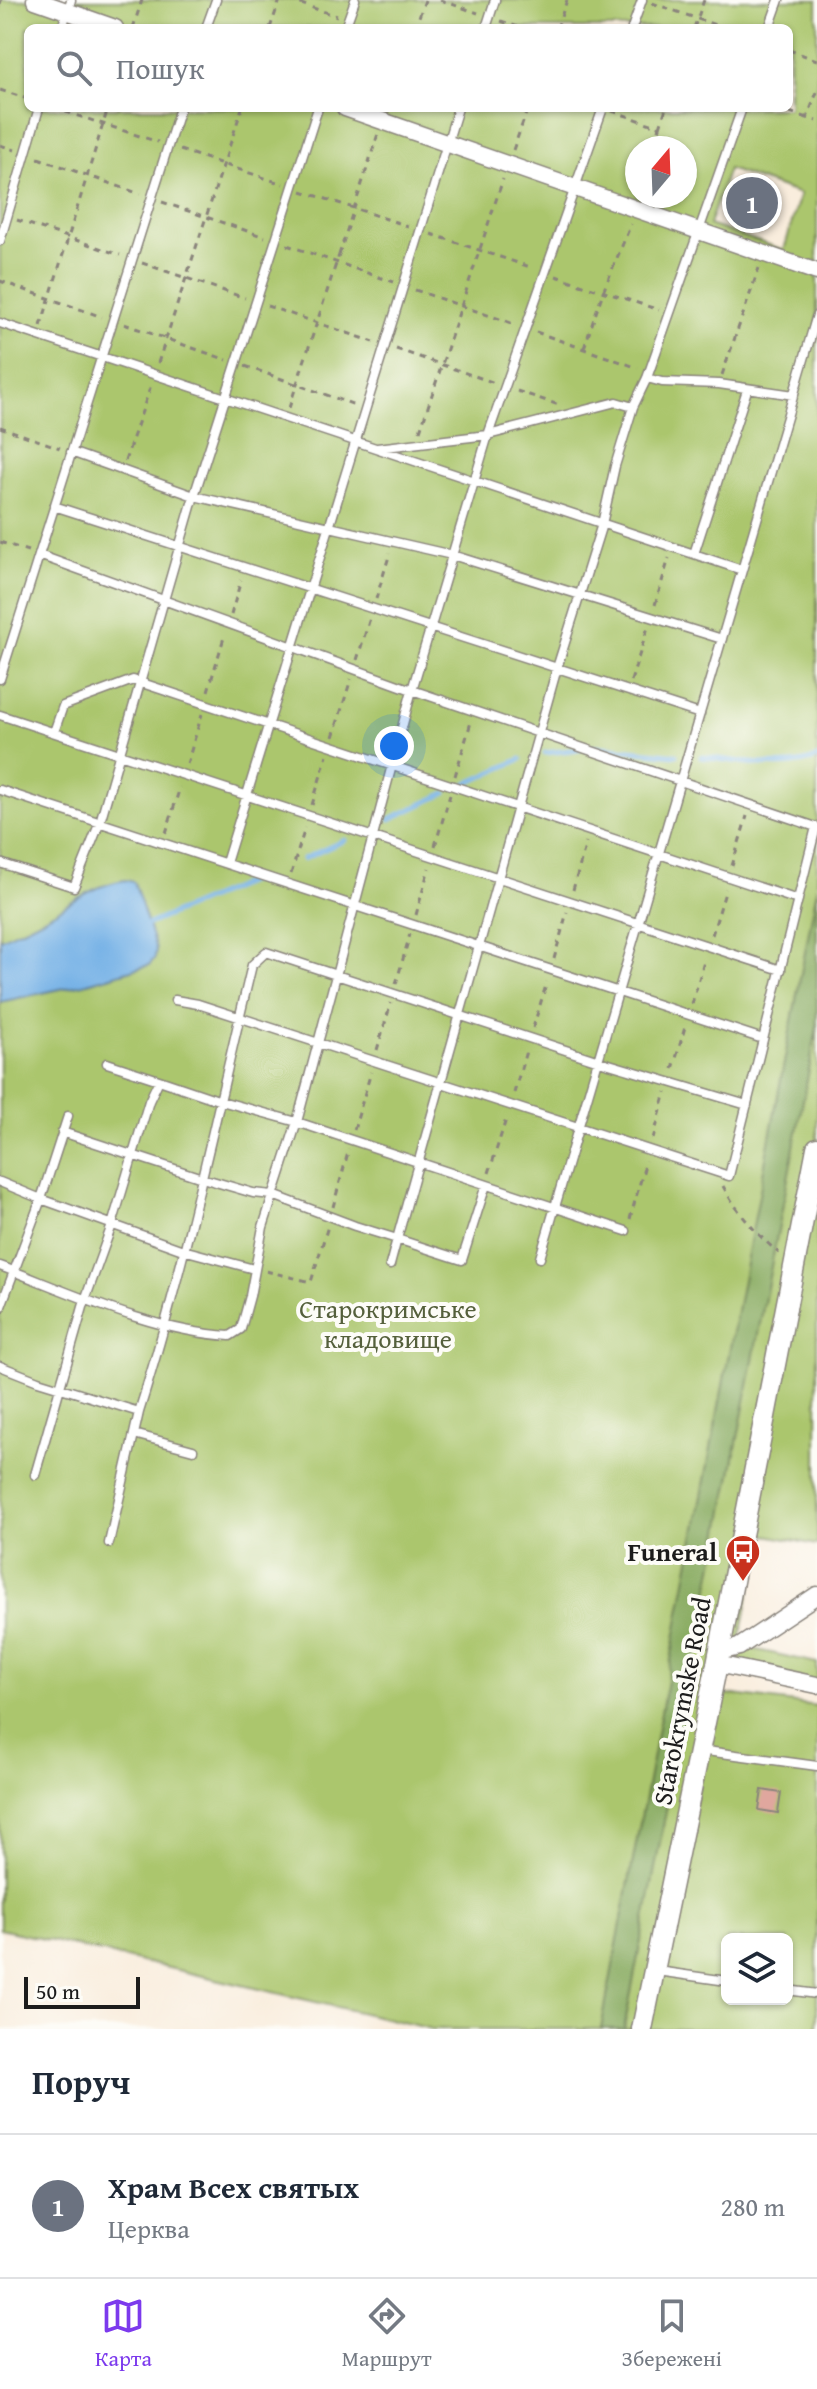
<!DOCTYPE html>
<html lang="uk">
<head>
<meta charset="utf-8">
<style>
  :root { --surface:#fff; --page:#f2f2f3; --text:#1f2937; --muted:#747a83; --line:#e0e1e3; --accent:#7c3aed }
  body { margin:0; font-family:"Gentium Book Plus",serif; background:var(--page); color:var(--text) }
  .controls { position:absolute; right:24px; bottom:24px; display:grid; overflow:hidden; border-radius:12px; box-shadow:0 2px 6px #0004 }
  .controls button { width:72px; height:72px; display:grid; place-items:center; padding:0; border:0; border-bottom:2px solid var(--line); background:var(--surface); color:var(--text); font:40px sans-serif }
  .compass { position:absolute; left:625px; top:136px; width:72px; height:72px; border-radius:50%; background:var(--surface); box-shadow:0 2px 6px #0004; rotate:19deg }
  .scale { position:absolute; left:24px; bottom:20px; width:116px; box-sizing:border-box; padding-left:8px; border:4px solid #1c1c1c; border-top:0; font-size:22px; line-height:28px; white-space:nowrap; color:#1c1c1c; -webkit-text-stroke:6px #fdfcf7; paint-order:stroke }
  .you { position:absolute; left:394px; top:746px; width:28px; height:28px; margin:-20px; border:6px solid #fff; border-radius:50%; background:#1a73e8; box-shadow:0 0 0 12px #1a73e833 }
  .badge { display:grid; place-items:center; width:52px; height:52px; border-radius:50%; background:var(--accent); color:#fff; font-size:26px; font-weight:700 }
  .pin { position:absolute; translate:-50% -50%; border:4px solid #fff; box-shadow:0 2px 8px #0006 }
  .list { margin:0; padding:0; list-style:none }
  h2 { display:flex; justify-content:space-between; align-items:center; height:104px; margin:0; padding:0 32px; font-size:34px }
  h2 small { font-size:26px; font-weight:400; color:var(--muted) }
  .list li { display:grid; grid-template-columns:52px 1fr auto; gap:24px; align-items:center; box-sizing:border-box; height:144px; padding:0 32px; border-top:2px solid var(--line) }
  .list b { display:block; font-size:30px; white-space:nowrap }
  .list p { margin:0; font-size:26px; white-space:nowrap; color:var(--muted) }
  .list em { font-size:26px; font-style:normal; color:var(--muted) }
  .icon { flex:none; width:44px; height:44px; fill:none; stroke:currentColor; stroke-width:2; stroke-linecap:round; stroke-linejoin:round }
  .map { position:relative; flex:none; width:817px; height:2029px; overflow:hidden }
  .search { position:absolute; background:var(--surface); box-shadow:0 2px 6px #0004; left:24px; right:24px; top:24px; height:88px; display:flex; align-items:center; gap:20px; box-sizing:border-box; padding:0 28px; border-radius:12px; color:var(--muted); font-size:30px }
  .sheet { height:248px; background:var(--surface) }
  nav { display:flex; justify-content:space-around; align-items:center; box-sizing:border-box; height:112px; border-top:2px solid var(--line); background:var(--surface); font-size:22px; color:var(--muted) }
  nav a { display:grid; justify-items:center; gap:4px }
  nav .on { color:var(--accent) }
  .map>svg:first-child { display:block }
</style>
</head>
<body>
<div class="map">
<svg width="817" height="2029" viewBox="0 0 817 2029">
  <rect width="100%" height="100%" fill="#fdfcf7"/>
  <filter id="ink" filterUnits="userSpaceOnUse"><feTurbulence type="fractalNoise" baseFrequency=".0125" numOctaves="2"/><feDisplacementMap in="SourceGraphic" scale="16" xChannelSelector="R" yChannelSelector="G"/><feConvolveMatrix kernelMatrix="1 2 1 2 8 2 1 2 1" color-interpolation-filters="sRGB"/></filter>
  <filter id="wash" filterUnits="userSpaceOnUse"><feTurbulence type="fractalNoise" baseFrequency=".006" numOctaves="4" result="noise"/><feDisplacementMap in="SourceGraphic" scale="32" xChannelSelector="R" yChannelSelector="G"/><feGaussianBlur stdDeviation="1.8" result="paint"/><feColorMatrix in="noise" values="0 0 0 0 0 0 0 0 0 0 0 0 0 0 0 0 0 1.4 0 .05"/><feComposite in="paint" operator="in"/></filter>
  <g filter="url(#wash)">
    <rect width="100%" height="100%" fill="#f9eddd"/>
    <path fill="#abc66d" stroke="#647144" stroke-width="2" fill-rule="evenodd" d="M0,0H817V1545L761,1534L739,1646L817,1663V1685L717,1664L712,1692L817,1706V2029H432L0,1929ZM28,28H789V108H28ZM637,148H685V196H637ZM728,169L800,194L784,250L709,225ZM727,1939H787V1999H727Z"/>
    <path fill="#88ab60" stroke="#52643e" stroke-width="2" d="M817,889V1028L624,2029H601Z"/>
    <path fill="#74b1e6" stroke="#486681" stroke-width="2" d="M126,880L134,882L156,949L155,958L149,965L84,984L0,1002V939C13,933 27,927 40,920C69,905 93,884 126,880Z"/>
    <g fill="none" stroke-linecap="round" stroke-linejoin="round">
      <path stroke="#74b1e6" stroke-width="5" d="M590,748L601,747L676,755
        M545,753L580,749
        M701,757C733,760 787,772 817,758
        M464,785L521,759
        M390,819L446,793
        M303,859L345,840
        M146,925L253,880"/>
    </g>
    <g id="blocks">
      <path fill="#e0a79e" d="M754,183L762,186L764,191L762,198L769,200L771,205L768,213L763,216L756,213L754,220L749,222L741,220L739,215L742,208L735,205L732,201L735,192L740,190L747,192L750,185Z
        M762,1790L781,1793L778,1813L759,1810Z"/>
    </g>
  </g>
  <g filter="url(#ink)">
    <use href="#blocks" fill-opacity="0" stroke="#8a847c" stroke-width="2"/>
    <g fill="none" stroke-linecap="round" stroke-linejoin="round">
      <defs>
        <path id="service" d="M62,28L71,0
          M206,28L216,0
          M345,28L355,0
          M486,28L495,0
          M632,28L642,0
          M769,28L779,0
          M0,241L39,108
          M0,323L742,570
          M647,378L662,382L719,384L794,395
          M377,448L488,435L616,402L633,407L647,378L742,108
          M71,452L194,496L452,555L722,639
          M54,506L700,714
          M694,554L747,390
          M39,555L412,690L816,827L729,1176L198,1004L175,1000
          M0,679L180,108
          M0,715L781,970
          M54,732L63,706L133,680L798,900
          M0,790L763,1039
          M0,863L74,887L100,822L194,496L318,108
          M226,863L458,108
          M159,1080L221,1101L297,1122L626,1231
          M68,1116L41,1199L183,1250L254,1269
          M62,1132L202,1178L253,1193L273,1195L355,1226L397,1239L390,1265
          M0,1182L41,1199L0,1309
          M486,1185L462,1260L397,1239L557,668L602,524L615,466L633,407
          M540,1258L817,315
          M0,1266C71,1293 154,1332 230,1336L241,1329L250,1296L263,1227L297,1122L412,690L488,435L603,108
          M0,1366L38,1381L139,1412L134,1434
          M139,1412C185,1266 216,1114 252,965L266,952L599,1061L747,1105
          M35,1475L85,1300L112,1225L149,1101L159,1080L107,1063
          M109,1543L134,1434L193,1450
          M699,1750L817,1766
          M657,1971L727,1981
          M787,1990L817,1994"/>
        <path id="minor" d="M35,0L115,28
          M345,108L817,272
          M719,1652L739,1647L817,1595
          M717,1664L817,1685"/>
        <path id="tertiary" d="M642,2029L717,1664L817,1148"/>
      </defs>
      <use href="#service" stroke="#8a847c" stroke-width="11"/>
      <use href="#minor" stroke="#8a847c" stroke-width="19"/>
      <use href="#tertiary" stroke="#8a847c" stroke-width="23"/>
      <path stroke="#8a847c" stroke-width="3" stroke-dasharray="6 6" stroke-linecap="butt" d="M289,0L337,16
        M440,0L478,13
        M652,3L724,28
        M0,4L1,0
        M501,21L521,28
        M360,24L371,28
        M133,28L142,0
        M270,28L280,0
        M415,28L425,0
        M557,28L567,0
        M694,28L704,0
        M789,50L817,60
        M0,90L28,99
        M817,92L807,118L817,121
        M54,108L158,142
        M778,108L807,118
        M612,111L660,127L653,148
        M660,127L666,108
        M0,145L15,150
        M180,150L283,184
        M513,150L528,108
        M38,158L140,194
        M302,191L408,226
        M162,202L265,237
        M17,220L120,255
        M431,234L533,268
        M287,245L393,282
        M339,255L378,134
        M142,263L245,298
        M556,276L659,310
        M0,281L102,317
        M415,290L514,324
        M267,306L374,342
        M124,324L227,360
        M41,326L108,108
        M536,332L638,368
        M584,348L603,292L631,224
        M396,349L495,383
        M158,363L242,108
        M245,366L355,405
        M722,375L759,268
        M517,391L559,405
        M289,408L334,270
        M0,427L60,448
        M420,431L503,179
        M125,461L151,385
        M0,542L28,551
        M376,599L390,553
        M655,605L669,558
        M231,615L241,580
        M357,660L370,618
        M631,681L648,627
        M208,691L225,634
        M333,737L351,679
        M187,764L202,714
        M455,776L471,722
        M312,805L327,755
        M166,833L180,787
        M435,846L450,795
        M732,866L747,816
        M291,874L305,828
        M573,890L586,843
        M416,915L429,868
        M712,935L726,889
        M554,959L567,912
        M396,984L410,934
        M692,1004L705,958
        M533,1028L547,982
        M377,1050L391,1003
        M673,1069L685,1027
        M514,1093L526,1051
        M354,1130L371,1072
        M653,1139L666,1092
        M489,1173L507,1116
        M723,1186C737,1212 756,1234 779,1253
        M333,1207L349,1149
        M630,1219L646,1161
        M266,1271L311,1282L328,1226"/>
      <use href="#service" stroke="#fff" stroke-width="8"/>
      <use href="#minor" stroke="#fff" stroke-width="16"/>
      <use href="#tertiary" stroke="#fff" stroke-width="20"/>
      <path stroke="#8a847c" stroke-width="3" stroke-dasharray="6 6" stroke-linecap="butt" d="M334,270L339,255"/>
    </g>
  </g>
  <defs>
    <symbol id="bus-pin" viewBox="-11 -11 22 30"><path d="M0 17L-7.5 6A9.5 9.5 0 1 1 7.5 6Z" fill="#c8321e" stroke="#fdfcf7"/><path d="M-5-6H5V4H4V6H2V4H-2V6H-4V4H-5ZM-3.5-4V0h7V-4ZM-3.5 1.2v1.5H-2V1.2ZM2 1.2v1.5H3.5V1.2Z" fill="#fff"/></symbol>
  </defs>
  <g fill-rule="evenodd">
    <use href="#bus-pin" x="723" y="1532" width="40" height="54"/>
  </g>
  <g text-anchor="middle" stroke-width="8" stroke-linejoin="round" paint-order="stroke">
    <g font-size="26" fill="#55603c" stroke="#fdfcf7">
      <text x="388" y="1318">Старокримське<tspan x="388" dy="30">кладовище</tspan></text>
    </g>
    <g font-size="26" font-weight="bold" fill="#1c1c1c" stroke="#fdfcf7" text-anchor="end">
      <text x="717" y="1561">Funeral</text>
    </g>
    <g font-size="26" fill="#1c1c1c" stroke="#fdfcf7">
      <text transform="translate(682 1701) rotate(-79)" y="9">Starokrymske Road</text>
    </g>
  </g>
</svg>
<div class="controls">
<button><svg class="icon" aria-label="layers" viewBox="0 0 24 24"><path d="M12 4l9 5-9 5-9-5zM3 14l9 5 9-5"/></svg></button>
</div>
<svg class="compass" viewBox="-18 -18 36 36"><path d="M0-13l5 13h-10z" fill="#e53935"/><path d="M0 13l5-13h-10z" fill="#747a83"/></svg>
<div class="scale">50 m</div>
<div class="you"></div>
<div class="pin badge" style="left:752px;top:203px;background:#6b7280">1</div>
<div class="search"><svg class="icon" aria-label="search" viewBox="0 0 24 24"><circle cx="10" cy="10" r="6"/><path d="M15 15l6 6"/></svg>Пошук</div>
</div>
<section class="sheet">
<h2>Поруч<small></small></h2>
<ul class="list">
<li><span class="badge" style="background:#6b7280">1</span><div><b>Храм Всех святых</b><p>Церква</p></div><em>280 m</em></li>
</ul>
</section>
<nav>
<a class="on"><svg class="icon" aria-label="map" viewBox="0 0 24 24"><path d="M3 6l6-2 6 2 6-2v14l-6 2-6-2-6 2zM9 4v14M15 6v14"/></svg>Карта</a>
<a><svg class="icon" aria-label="directions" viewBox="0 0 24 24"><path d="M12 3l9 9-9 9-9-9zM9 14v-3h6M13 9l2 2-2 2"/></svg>Маршрут</a>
<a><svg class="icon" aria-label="saved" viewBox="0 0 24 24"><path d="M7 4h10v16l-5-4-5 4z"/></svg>Збережені</a>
</nav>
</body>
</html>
